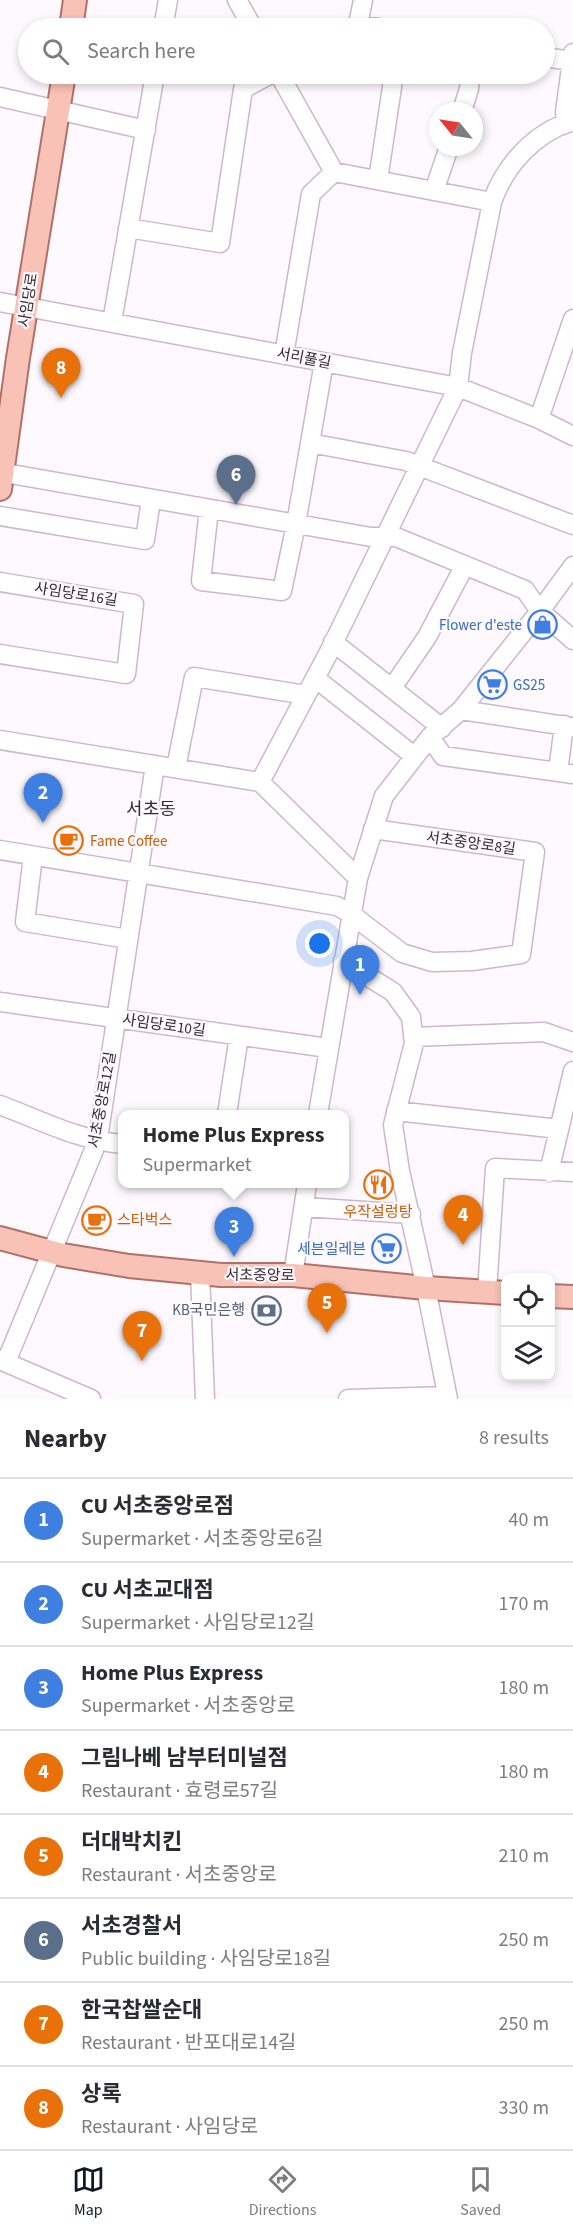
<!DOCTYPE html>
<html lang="en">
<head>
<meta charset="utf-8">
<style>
  :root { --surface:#fff; --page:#f7f7f7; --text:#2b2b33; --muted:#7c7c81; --line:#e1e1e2; --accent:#111827 }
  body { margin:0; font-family:"Source Sans 3","Noto Sans KR",sans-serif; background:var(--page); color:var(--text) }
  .controls { position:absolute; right:18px; bottom:18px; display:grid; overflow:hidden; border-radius:12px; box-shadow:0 3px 9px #0003 }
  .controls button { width:54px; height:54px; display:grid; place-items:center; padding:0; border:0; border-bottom:2px solid var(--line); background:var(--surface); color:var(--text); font:30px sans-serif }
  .compass { position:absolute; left:429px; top:102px; width:54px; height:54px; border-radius:50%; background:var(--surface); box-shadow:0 3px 9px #0003; rotate:300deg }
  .you { position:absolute; left:320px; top:944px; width:21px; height:21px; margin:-15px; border:4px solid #fff; border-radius:50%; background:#1a73e8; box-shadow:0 0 0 9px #1a73e833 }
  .badge { display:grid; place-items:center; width:39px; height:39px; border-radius:50%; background:var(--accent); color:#fff; font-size:20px; font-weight:700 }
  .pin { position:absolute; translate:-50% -50px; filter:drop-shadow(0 2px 3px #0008) }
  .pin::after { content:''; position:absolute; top:32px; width:21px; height:18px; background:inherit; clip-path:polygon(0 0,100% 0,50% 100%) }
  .popup { position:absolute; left:118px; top:1110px; width:231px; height:78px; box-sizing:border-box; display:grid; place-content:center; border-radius:12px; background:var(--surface); filter:drop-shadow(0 2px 4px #0005); font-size:20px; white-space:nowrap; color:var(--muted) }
  .popup b { font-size:22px; color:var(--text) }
  .popup::after { content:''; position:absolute; left:50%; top:100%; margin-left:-12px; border:12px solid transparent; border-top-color:var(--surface) }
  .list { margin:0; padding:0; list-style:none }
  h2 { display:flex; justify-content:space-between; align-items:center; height:78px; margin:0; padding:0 24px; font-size:26px }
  h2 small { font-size:20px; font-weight:400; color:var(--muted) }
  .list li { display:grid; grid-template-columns:39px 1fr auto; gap:18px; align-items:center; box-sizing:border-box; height:84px; padding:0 24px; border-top:2px solid var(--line) }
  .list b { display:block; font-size:22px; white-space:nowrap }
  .list p { margin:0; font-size:20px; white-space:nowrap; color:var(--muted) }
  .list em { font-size:20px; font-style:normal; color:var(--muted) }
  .icon { flex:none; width:33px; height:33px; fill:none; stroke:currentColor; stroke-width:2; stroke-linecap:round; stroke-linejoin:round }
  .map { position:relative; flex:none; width:573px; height:1399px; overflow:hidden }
  .search { position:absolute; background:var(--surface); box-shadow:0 3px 9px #0003; left:18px; right:18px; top:18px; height:66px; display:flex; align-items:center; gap:15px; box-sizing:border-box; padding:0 21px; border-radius:33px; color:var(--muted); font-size:22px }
  .sheet { height:750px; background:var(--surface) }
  nav { display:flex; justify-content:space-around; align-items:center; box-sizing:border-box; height:84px; border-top:2px solid var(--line); background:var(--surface); font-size:16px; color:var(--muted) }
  nav a { display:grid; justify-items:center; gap:3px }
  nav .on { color:var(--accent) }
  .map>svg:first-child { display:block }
</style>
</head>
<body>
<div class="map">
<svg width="573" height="1399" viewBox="0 0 573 1399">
  <rect width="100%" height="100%" fill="#fef9fe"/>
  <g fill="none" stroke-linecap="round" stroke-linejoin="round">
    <defs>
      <path id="minor" d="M237,0L253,28
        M358,25L363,0
        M163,28L168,0
        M351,28L358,25L379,28
        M544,57L572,61
        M279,74L334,172
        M0,97L146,130
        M462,111L469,89L470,74
        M566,123L565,112L573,53
        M378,180L394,74
        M434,191L449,147
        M128,228L220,243L243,89L271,74
        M0,302L458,387L539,419L573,436
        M112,322L155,74
        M284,355L311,194L334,172L492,202
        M539,419L573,319
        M310,443L406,461L573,525
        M0,472L371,537H396L525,590L540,611L573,640
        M209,509L201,581L282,591L296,524L324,362
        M0,516L145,540L151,499
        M0,582L134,604L126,674L0,654
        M333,642L442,728
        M315,678L414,756
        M392,688L427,637L465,565
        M461,710L573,727
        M430,737L443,756L573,774
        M0,740L260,782
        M176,768L194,677L306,695
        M558,772L564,725
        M260,782L329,652L458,387L462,353L492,202C505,165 535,132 573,121
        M260,782L358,878
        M0,850L337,906L351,914L402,953L432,962L472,961L521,954L535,852L373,829
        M33,856L25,922L128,939
        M343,961L393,992L411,1017L414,1043L393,1125L400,1171L426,1288L448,1399
        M0,1002L328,1048
        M413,1037L544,1032L573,1042
        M0,1105C40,1120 80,1141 123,1144
        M396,1111L559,1129
        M227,1114L239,1036
        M318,1114L358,878L384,796L430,737L461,710L540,611L573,566
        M549,1172L573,1071
        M304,1207L411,1214
        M200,1273L205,1399
        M293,1275L307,1184
        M487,1292L495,1168L573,1172
        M0,1360L91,1399
        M6,1362L94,1150L99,1132L155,765
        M348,1399L447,1396"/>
      <path id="major" d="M71,28L75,0
        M0,489L18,358L64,74
        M0,1238L63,1255L129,1266L221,1275H293L426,1288L506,1293
        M550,1296L573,1297"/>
    </defs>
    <use href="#minor" stroke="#ceb6ce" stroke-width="21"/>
    <use href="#major" stroke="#b07268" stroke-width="26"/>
    <use href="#minor" stroke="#fff" stroke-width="18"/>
    <use href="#major" stroke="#f8c2b6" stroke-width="22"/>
  </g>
  <defs>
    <symbol id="shop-ring" viewBox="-11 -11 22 22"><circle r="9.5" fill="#fef9fe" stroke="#3f7fe0" stroke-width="1.5"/><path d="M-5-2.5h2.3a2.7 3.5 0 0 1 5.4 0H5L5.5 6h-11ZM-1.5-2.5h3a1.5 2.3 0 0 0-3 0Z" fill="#3f7fe0"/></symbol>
    <symbol id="supermarket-ring" viewBox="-11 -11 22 22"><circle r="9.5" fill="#fef9fe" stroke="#3f7fe0" stroke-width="1.5"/><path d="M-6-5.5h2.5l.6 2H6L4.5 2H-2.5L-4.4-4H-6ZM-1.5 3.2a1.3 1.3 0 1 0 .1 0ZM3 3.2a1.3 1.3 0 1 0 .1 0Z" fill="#3f7fe0"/></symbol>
    <symbol id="cafe-ring" viewBox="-11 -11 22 22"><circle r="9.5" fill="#fef9fe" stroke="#e8710a" stroke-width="1.5"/><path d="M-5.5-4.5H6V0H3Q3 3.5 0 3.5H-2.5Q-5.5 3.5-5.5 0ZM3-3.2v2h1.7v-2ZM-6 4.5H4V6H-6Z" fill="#e8710a"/></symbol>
    <symbol id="restaurant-ring" viewBox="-11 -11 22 22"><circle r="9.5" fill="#fef9fe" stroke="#e8710a" stroke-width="1.5"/><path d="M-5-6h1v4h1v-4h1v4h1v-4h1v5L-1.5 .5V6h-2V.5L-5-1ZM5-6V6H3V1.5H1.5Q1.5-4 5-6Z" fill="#e8710a"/></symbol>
    <symbol id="bank-ring" viewBox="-11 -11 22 22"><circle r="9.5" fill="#fef9fe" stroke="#5c6f8a" stroke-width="1.5"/><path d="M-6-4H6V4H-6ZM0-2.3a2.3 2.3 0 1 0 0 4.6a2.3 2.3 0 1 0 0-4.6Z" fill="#5c6f8a"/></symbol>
  </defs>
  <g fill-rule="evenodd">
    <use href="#shop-ring" x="526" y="608" width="33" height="33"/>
    <use href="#supermarket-ring" x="476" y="668" width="33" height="33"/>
    <use href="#cafe-ring" x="52" y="824" width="33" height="33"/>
    <use href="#restaurant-ring" x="362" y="1168" width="33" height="33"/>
    <use href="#cafe-ring" x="80" y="1204" width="33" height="33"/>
    <use href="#supermarket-ring" x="370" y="1232" width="33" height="33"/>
    <use href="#bank-ring" x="250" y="1294" width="33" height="33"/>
  </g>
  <g text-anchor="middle" stroke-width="4.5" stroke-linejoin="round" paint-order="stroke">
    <g font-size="15" fill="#332932" stroke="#fef9fe">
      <text transform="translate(28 300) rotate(-81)" y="5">사임당로</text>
      <text transform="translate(304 358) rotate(11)" y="5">서리풀길</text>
      <text transform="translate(76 594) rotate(9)" y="5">사임당로16길</text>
      <text transform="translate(471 843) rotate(8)" y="5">서초중앙로8길</text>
      <text transform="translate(164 1025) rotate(8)" y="5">사임당로10길</text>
      <text transform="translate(102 1100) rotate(-80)" y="5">서초중앙로12길</text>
      <text transform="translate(260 1275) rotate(1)" y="5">서초중앙로</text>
    </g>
    <g font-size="15" fill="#366cbe" stroke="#fef9fe" text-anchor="end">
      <text x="522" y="630">Flower d'este</text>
      <text x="513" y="690" text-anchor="start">GS25</text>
      <text x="366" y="1254">세븐일레븐</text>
    </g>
    <g font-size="15" fill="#c56008" stroke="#fef9fe" text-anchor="start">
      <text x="90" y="846">Fame Coffee</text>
      <text x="378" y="1217" text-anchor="middle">우작설렁탕</text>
      <text x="117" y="1225">스타벅스</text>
    </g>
    <g font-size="15" fill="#4e5e75" stroke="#fef9fe" text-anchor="end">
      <text x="245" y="1315">KB국민은행</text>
    </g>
    <g font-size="18" fill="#332932" stroke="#fef9fe">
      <text x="151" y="815">서초동</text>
    </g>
  </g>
</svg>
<div class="controls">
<button><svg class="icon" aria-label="locate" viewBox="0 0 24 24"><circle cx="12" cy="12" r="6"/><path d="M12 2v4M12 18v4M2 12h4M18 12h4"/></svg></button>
<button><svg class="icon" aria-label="layers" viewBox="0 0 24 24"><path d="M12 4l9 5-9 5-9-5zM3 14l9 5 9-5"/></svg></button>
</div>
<svg class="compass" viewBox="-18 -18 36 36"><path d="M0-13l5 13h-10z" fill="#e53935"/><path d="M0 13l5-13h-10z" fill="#7c7c81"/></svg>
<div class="you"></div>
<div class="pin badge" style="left:360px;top:995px;background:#3f7fe0">1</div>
<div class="pin badge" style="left:43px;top:823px;background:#3f7fe0">2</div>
<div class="pin badge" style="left:234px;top:1257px;background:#3f7fe0">3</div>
<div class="popup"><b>Home Plus Express</b>Supermarket</div>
<div class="pin badge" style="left:463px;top:1245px;background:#e8710a">4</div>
<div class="pin badge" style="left:327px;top:1333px;background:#e8710a">5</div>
<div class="pin badge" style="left:236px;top:505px;background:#5c6f8a">6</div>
<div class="pin badge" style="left:142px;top:1361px;background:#e8710a">7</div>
<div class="pin badge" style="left:61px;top:398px;background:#e8710a">8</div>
<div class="search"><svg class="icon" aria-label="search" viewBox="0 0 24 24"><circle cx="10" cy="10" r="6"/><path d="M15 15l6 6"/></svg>Search here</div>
</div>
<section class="sheet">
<h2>Nearby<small>8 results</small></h2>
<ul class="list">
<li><span class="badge" style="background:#3f7fe0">1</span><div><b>CU 서초중앙로점</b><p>Supermarket · 서초중앙로6길</p></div><em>40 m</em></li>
<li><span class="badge" style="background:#3f7fe0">2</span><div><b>CU 서초교대점</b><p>Supermarket · 사임당로12길</p></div><em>170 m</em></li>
<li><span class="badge" style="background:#3f7fe0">3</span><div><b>Home Plus Express</b><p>Supermarket · 서초중앙로</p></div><em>180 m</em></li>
<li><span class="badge" style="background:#e8710a">4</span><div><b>그림나베 남부터미널점</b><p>Restaurant · 효령로57길</p></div><em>180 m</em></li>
<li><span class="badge" style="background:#e8710a">5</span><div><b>더대박치킨</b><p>Restaurant · 서초중앙로</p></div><em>210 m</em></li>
<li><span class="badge" style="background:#5c6f8a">6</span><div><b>서초경찰서</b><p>Public building · 사임당로18길</p></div><em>250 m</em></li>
<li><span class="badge" style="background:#e8710a">7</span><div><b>한국찹쌀순대</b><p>Restaurant · 반포대로14길</p></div><em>250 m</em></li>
<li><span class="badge" style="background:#e8710a">8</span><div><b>상록</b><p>Restaurant · 사임당로</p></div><em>330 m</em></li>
</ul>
</section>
<nav>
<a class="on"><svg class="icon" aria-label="map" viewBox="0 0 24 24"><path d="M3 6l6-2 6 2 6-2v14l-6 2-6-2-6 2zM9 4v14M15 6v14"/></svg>Map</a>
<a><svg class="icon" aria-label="directions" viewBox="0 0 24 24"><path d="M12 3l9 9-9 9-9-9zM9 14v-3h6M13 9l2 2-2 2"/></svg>Directions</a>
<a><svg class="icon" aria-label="saved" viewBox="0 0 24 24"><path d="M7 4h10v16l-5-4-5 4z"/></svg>Saved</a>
</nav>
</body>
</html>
